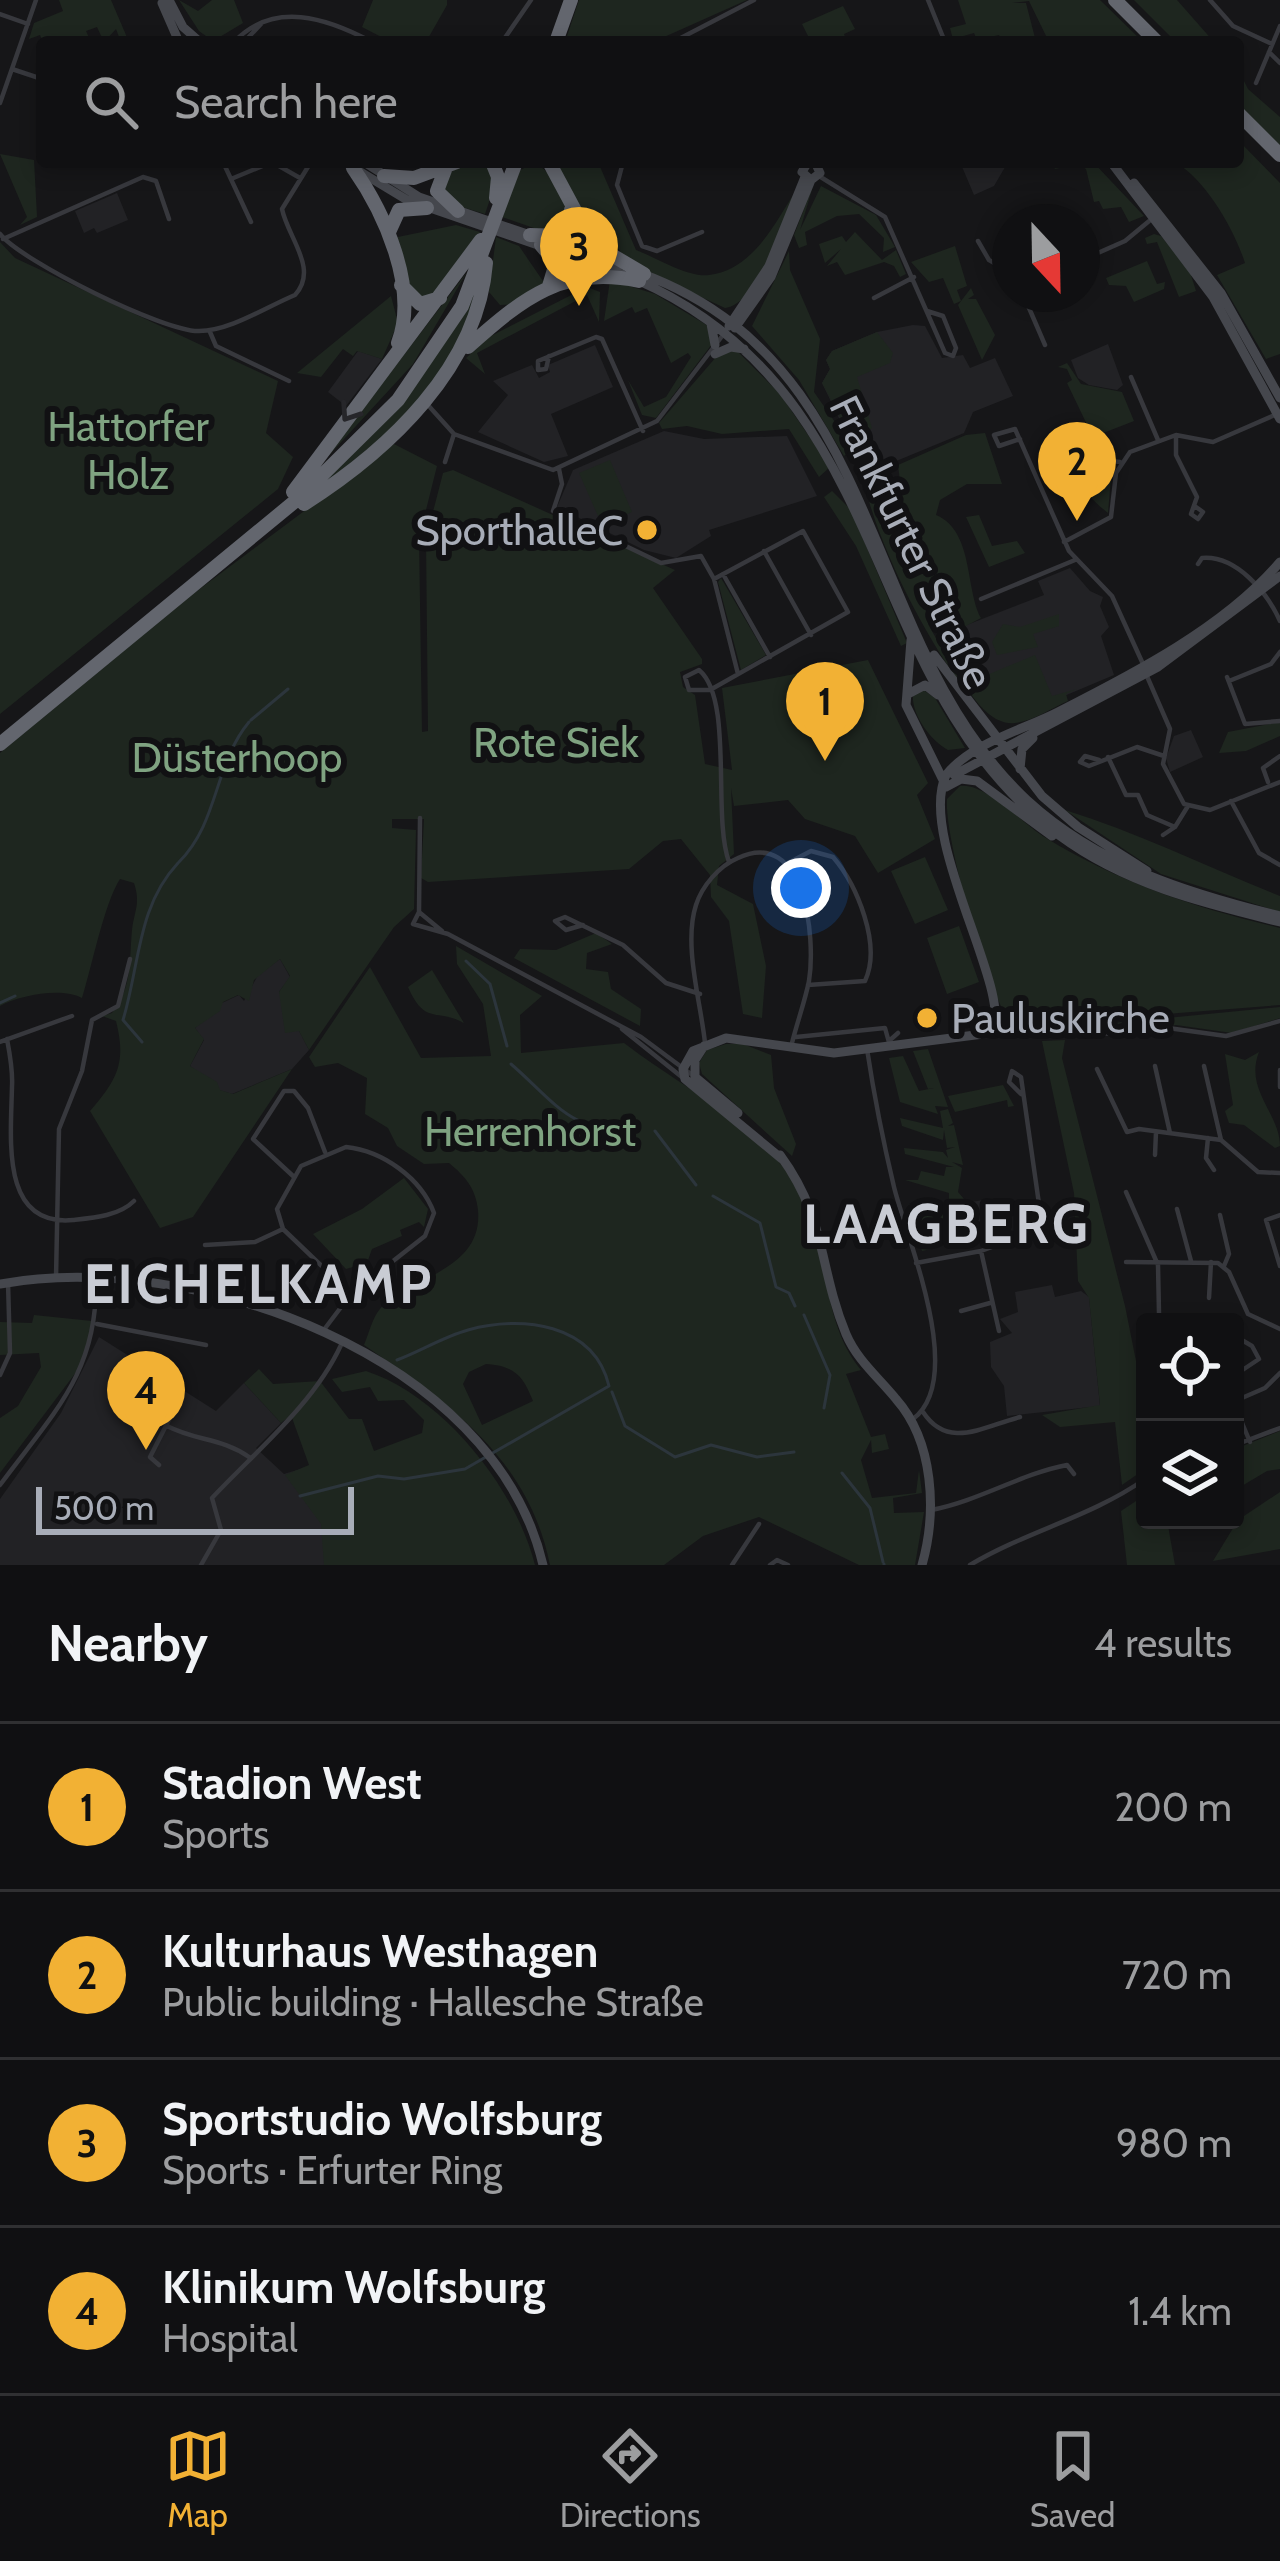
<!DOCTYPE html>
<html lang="en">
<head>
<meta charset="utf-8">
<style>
  :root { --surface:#101012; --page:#19191b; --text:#f1f3f6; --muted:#9c9d9f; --line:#303032; --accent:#f2b134 }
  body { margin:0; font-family:Cabin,sans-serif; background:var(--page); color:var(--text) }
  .controls { position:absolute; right:36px; bottom:36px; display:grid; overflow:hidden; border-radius:12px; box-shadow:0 6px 18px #0003 }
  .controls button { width:108px; height:108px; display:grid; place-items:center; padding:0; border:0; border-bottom:3px solid var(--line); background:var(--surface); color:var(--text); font:60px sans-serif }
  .compass { position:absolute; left:992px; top:204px; width:108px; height:108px; border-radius:50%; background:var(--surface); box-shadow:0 6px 18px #0003; rotate:158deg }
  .scale { position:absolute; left:36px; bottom:30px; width:318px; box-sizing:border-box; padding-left:12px; border:6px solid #a8adb8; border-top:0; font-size:33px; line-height:42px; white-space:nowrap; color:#a8adb8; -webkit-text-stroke:9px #111113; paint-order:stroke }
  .you { position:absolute; left:801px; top:888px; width:42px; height:42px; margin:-30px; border:9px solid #fff; border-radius:50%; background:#1a73e8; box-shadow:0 0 0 18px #1a73e833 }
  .badge { display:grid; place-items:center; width:78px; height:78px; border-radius:50%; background:var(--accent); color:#111; font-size:39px; font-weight:700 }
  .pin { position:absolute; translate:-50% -99px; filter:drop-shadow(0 3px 6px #0008) }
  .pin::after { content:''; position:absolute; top:63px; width:42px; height:36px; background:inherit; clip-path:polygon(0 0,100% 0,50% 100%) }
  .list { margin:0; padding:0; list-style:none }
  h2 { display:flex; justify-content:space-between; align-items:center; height:156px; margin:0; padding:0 48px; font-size:51px }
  h2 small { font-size:39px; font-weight:400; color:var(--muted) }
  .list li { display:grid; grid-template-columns:78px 1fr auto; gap:36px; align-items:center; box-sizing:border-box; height:168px; padding:0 48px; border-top:3px solid var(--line) }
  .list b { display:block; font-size:45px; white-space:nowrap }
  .list p { margin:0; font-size:39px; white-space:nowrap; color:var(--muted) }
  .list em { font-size:39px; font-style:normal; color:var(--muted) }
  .icon { flex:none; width:66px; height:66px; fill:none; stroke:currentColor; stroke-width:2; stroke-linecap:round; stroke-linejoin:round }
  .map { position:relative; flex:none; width:1280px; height:1565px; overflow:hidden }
  .search { position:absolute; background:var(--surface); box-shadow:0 6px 18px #0003; left:36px; right:36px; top:36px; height:132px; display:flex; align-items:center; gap:30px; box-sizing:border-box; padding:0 42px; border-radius:12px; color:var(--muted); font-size:45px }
  .sheet { height:828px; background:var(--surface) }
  nav { display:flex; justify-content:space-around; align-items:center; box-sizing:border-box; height:168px; border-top:3px solid var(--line); background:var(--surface); font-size:33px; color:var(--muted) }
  nav a { display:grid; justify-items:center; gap:6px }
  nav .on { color:var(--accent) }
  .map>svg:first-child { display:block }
</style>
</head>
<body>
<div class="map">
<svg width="1280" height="1565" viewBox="0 0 1280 1565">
  <rect width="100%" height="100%" fill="#161618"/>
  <path fill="#222225" d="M960,162H1008L994,186L974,195Z
    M117,193L128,220L97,233L94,228L84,233L75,211Z
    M913,325L925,326L942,358L963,355L970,368L995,358L1013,396L973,412L964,433L889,464L850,441L822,383L830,369L826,360L832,351L877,332Z
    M1108,344L1123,385L1117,390L1089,385L1078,378L1071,360Z
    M595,345L613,387L551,414L568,456L544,462L478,432L508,395L493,381L532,365L539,378L550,372L548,365Z
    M358,351L382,359L346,406L328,392Z
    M664,431L704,439L787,436L817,496L709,530L711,536L676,558L644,550L557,507L573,470Z
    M1070,568L1090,591L1103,597L1100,606L1109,627L1101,636L1114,675L1014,717L996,718L976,676L984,672L964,626L1044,595L1038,581Z
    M1191,730L1203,757L1170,772L1166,758L1174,736Z
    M280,959L290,977L279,992L309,1050L292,1069L232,1094L219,1090L190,1066L204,1040L195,1028L222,1003L239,995L244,1001L258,975Z
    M993,1198L1003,1235L970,1243L967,1203Z
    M1052,1285L1055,1297L1081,1291L1089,1297L1100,1406L1007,1416L1004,1386L991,1367L990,1342L1012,1333L1000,1319L1018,1312L1015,1292Z
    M99,1337L216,1411L244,1383L281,1423L256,1448L284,1474L310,1466L340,1539L324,1565H0V1499L61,1413Z"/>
  <path fill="#1e261f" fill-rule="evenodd" d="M59,0H111L129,42H121L116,29L104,42L97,27L86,31L91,42H43L40,35L29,39L34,23L63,11Z
    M179,0L198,11L212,0H234L243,23L213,41L199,31Z
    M373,0H447V5L426,42H391L362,27Z
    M579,0H747L653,42H565Z
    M958,0H1100L1143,42H1049L1029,1L1012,3H1026L1035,38L1002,42L999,35L977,40L974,33L953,39L950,28L966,24Z
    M1134,0H1177L1214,42H1176Z
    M843,6L855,29L844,34L847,42H811L802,24Z
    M1238,69L1248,89L1280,117V146L1238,104Z
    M1238,140L1280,183V354L1266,359L1217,275L1245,263C1234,229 1206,180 1175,162H1238Z
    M0,154L34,160L37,217L20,225L27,217Z
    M463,162H487L495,184L485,214L449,203L439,183Z
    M555,162H598L636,250C655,257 688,278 709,275C752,270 774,225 795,192C784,222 758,304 725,308L619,259L620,251L586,210L587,220Z
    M1051,162H1093L1144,216L1129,222L1121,207L1103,209L1099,201L1094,202L1086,169L1078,164L1055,169Z
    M535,163C559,178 567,198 568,227L551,234L502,217L520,170Z
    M813,186L800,230L821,186L876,215L895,247L883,252L884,238L859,214L837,216L805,232L807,245L799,248L794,235Z
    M456,225L480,232L472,250L435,299L410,296L393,238Z
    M855,232L882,260L896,250L906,274L900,277L894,266L884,262L845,275L837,262L827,266L841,249L825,263L819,244L842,236L846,242Z
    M1154,234L1161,236L1190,272L1196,291L1179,297L1157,242L1147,244L1145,238Z
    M496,237L519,246L545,284L519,304L500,305L489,292Z
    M0,242L15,258L278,381L266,433L293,457L278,489L0,714Z
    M955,246L967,286L957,290L961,301L954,304L943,278L929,282L911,262Z
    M789,251L790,270L820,339L814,392L853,448L844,456L799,380L752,326Z
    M1147,261L1157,284L1165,282L1164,289L1134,302L1126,286L1109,285L1106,278Z
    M483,271L457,353L392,430L305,499L424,373Z
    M467,272L413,364L321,464Z
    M610,280L655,294L710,327L712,344L656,418L642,415L628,380L644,407L666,397L691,357L688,353L671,363L647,308L635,313L632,307L604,321Z
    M587,287L600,292L599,322L587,295L477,353L485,374L466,358L489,337Z
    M971,288L974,295L968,299H976L995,335L982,360L958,305Z
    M391,296L398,323L382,359L357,351L353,356L343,349L321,377L297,373Z
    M877,332L893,353L890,363L857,377L872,428L854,444L822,383L830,369L826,360L832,351Z
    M735,349L780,394L830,467L819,477L789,429L722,434L687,426L662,429L659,423L717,356Z
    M1067,363L1081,384L1122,392L1134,421L1093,437L1067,383L1072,380L1067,369L1058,367Z
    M985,433L1002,484H967L940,500L936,515C974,531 965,589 981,618L964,627L985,672L976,676L984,691L980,678L1035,655L1052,696L1077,689L1066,694L1068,701C1052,708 1033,721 1015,723C978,727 953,660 936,634L935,620L948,605L937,606L928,624L965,690C920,630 868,527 858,453L868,476L885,469L906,530L898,465L966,435Z
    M394,444L437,466L419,538L422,732L428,731L426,539L443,473L453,470L675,570L653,588L702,659V664L680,672L683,687L695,695L705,764L732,770L722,688L868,660L928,783L917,795L935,839L878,873L855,836L805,819L788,800L734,806L731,788L734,854L719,866L717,885L753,904L766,966L762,1018L743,1014L729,921L711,897L710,875L681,839L663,841L629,869L428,882L421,878L424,819H392V828L416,830L414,909L394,927L309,1050L299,1031L285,1033L279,992L290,976L280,959L254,980L249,1001L238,995L223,1002L220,1011L195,1028L204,1039L190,1066L217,1082L220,1090L233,1094L292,1069L193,1217L160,1228L90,1111C119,1078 126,1061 116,1021L102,1016L112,1013C133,986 129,961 132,930C134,911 141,904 134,883L120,879C104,904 92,966 82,998C62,987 20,995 0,1006V753L193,594Z
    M610,460L632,512L602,525L579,473Z
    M1083,466H1112L1108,513C1093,501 1076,486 1083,466Z
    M832,491L851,510L907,643L901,646L856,546L824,497Z
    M979,515L992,546L1017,541L1025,553L989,567L966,517Z
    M721,578L766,655L741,670L718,582Z
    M1059,614V626L1033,634L1038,647L997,655L992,642L1003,624L1020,627Z
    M922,689L935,698L965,748L948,750C930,740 911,714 913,694Z
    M1280,722V736L1246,751L1219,753L1228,732Z
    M960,786C985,782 1023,824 1046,838C1120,883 1196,908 1280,928V1005L1012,1026C989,995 944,839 947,799Z
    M1065,810C1139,833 1207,867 1280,896V912L1161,874Z
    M925,857L948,910L915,924L891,871Z
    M959,926L979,982L947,994L927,938Z
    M596,933L612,944L587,953L586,969L608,972L611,989L641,1009L640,1026L514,958L520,949L556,950Z
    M456,946L542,996L520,1015L521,1053L624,1043C684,1089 772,1131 805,1202C829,1256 822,1323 861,1370L846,1374L871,1437L885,1434L889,1449L872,1453L871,1440L861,1460L872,1498L916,1493L919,1470L922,1493L893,1498L894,1513L924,1512L915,1565H859L759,1517L703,1536L664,1565H550C528,1457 449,1404 364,1345C370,1331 373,1313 385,1304C421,1275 483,1266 478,1210C476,1189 465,1176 449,1163L424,1164L397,1146L388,1128L365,1114L367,1078L338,1063L315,1067L309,1057L370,967L421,1058L491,1056L483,1004L457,964ZM486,1364C515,1366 523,1376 533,1401L482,1425L463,1384L469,1372Z
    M432,970L464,1023C437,1008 425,1026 408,987Z
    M1280,1007V1018L1232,1033L1176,1025L1122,1033L1064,1028Z
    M1065,1040L1062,1058L1125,1306L1145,1406V1469L1122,1485L1115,1422L1060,1427L1042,1415L1100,1405L1089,1298L1078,1281L1074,1193L1042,1041Z
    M726,1044H743L771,1055L774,1088L796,1144L792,1156L702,1074L699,1063L707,1050Z
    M928,1049L948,1107L935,1106L938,1114L900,1102L889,1058L903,1056L919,1091L934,1088L928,1089L913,1051Z
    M1259,1052C1244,1090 1280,1113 1280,1146L1275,1148L1244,1125L1229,1123L1225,1111L1233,1105L1225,1054L1245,1060Z
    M1003,1085L1014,1106L1008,1107L1007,1100L955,1112L948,1096Z
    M948,1109L953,1123L948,1126L954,1125L963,1165L952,1162L962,1168L958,1192L964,1199H949V1193L905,1180H918L921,1171L944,1176L946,1167H954L905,1154L904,1148L943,1152L948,1158L946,1150L955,1147L947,1148L944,1130L943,1140L902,1126L900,1118L943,1128L940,1111Z
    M404,1178L428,1209L424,1227L419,1222L400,1230L402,1236L372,1249L367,1263L346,1269L313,1234L362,1209Z
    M964,1202L967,1245L952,1247L938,1223L925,1227L931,1249L922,1251L909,1204Z
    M34,1315L92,1321L83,1363L0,1473V1418L18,1406L41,1367L39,1353L0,1355V1322L32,1323Z
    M259,1369L273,1384L320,1381L349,1419H362L374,1451L422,1433L424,1420L404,1400L378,1401L370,1387L342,1392L332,1379L366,1371C443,1396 516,1489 535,1565H324L321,1524L285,1475L309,1465L291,1415L281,1423L244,1383Z
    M1280,1431V1469L1267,1471L1235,1490V1449Z
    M1280,1492V1549L1213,1561L1238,1520Z
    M1145,1495V1520H1167L1175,1565H1127L1121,1511Z"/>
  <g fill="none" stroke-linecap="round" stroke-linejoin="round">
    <path stroke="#2c353c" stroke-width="3" d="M251,720L288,689
      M179,862C219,822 214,764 249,722
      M466,961L490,984L507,1046
      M0,1003L15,996
      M142,1042L123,1020C140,964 137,907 178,863
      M511,1064C555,1102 573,1137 637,1127
      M655,1131L696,1185
      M713,1196L760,1223L776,1287L789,1293L795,1306
      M804,1315L830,1375L824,1408
      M612,1392L625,1426L675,1457L711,1445L757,1457L794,1452
      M842,1473L870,1508L883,1562
      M300,1496L378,1476L404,1479L465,1469L609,1386C594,1323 521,1315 468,1330C443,1337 421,1351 397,1360
      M884,1564V1565"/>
    <path stroke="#37383d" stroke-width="4.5" d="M928,0L945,42
      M1210,0L1233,26L1272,44
      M0,14L28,24
      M234,42C274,0 327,18 372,42
      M244,42L261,24
      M502,42L531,0
      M673,42L754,0
      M1269,52L1280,63
      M12,69L42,79
      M1256,83L1280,26
      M0,103L36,0
      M223,162L251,222
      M632,162L622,166L617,185L642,246L657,251L702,232
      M936,165L949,162
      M819,176L885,217L945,353L953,356L956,348L943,316L927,311
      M231,179L272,162L300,178
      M0,234C21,261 164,332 199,331C230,331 266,307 295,295C319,269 288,238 282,209L311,162
      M3,239L143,177L156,181L169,219
      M978,241L989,260L1010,272
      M1082,260L1125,241L1154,217
      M1023,294L1045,345
      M874,298L914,277
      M210,332L216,346L289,381
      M549,356L546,369L538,370V361L596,337L602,339L643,431
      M1131,377L1158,440
      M427,404L454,434L553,470L657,421L723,335
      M1176,435V455L1197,497L1191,514L1198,519L1203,512L1196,507
      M1020,439L999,446L994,435L1015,429L1069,551L1112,596L1143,664
      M1074,450L1088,458L1120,462
      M445,462L454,434
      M559,469L562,484L553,511L661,563L701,556L714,579L738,674
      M1064,542L1111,517L1116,473L1130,452L1176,435L1213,442L1277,414
      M764,551L811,635
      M1198,564L1202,558C1236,555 1267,592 1280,621
      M723,574L770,657
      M714,579L803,531L848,612L710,690H689L685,677L699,670C734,699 712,816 729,862
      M981,599L1075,560
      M1146,674L1170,729L1163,764L1184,804L1210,810L1280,782
      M1227,677L1245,724L1280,721
      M1229,681L1271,664L1280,652
      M1108,757L1126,795H1138L1147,815L1175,827L1188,806
      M1099,760L1085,756L1080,762L1089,766L1137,747L1164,756
      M1268,782L1263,768L1280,756
      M1231,801L1259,853L1280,865
      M420,818L419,912L413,924L448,934L641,1037L695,1077
      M1163,835L1175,827
      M788,863L811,851L833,857C857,885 882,945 865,981L808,985
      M419,912L442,931
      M583,925L566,930L555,921L565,917L623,945L666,983L700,994
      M996,1028L1005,1035L1061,1030L1126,1035L1168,1028L1226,1036L1280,1021
      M622,1029L683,1078
      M796,1037L885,1028L890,1046
      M7,1039C10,1055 13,1070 12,1086C11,1139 0,1227 73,1220C93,1218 119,1216 134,1201
      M889,1041L898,1033
      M0,1042L72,1016
      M705,1043C701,1003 683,945 696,905C702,886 719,866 738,858C805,827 816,937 809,981C805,1001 797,1023 792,1043
      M867,1049C874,1095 883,1141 894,1187C907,1240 967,1378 913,1419
      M1155,1066L1170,1133
      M1204,1066L1221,1140
      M1097,1069L1127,1132L1139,1129L1221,1140L1258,1172L1280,1173
      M1280,1070V1087
      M1208,1138L1206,1158L1214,1170
      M1155,1155L1156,1132
      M293,1176L253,1139L284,1091H294L308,1108L325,1152
      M1126,1192L1158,1265L1159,1313
      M1177,1209L1191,1261
      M1220,1215L1229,1254L1224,1266
      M1280,1215L1266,1220L1280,1266
      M205,1245L255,1242L283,1229
      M981,1251L999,1331
      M1126,1262L1218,1263L1229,1272L1248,1314L1280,1329
      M916,1263L981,1251L1038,1230L1040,1211L1021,1077L1012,1071L1009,1082L1021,1094
      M56,1278L59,1129L82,1071L92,1020L118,1006L130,959
      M1209,1298L1211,1262
      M961,1311L990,1303
      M97,1324L206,1345
      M323,1331L351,1294L283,1229L277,1209L301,1166L346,1147C383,1151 421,1178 434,1213L425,1236L351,1294
      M1235,1336L1252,1346L1259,1359L1235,1375
      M0,1375L10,1353L8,1282
      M1235,1401L1265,1388L1280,1373
      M1235,1406L1250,1442
      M923,1412C948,1450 982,1427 1020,1417
      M167,1426C196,1441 222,1438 249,1457
      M1235,1445L1280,1428
      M159,1465L150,1457L174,1410
      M0,1485C53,1413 98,1373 96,1279
      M931,1510C979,1501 1020,1474 1067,1465L1074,1474
      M201,1565L221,1530L212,1498C256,1451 314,1404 341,1345
      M732,1565L759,1524
      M770,1565L777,1560L788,1565
      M970,1565C1027,1531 1091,1517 1145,1479"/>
    <path stroke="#45474d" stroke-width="9" d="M169,0L183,27L200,42
      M162,3L179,42
      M344,162L407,200L622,274
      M364,162L419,197L533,236
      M808,162L802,172L811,180L820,173L815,162
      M1111,162L1213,297L1280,419
      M1134,183L1221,293L1280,398
      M555,244L619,265
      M640,273C890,364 858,642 1027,800C1099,866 1187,893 1280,916
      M637,280C901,397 855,685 1060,836C1125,884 1202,903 1280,922
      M711,324L715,345
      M729,326L769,266L805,177
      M735,328L771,277L811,180
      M715,354L731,347L744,349
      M911,640L906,705L943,780
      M934,655L1042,796L1078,827L1147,871
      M908,694L925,685L938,695
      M1020,769L1022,749L1033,738
      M954,775L1158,667L1280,576
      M946,787L961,779L977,781L1052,836
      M704,1046L695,1060V1077L738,1113
      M780,1155C827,1219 818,1266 846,1334C857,1360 878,1377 896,1399C934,1442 937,1512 922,1565
      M782,1159L685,1079L683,1069L693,1051L726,1038L834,1053L991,1033C1017,998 916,839 946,775C971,743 1023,730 1058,712C1133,674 1225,627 1280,562
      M0,1284C192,1249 494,1355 543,1565"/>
    <path stroke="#63666e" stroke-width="14" d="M1115,0L1157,42
      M556,42L571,0
      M1238,113L1280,155
      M492,162L498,177L496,198
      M549,162L593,244L644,274
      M353,168C384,212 419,288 398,343
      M445,170L437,191L458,211
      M384,176L414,178L457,162
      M389,232L399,210L427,208
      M530,235L565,236L573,224L571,210
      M541,245L556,263L549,286
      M401,285L420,304L440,298
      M468,347C523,298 563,265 639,281
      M293,492L481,240
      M304,504C389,450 478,367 486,263
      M0,744L299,498L398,400L462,306L516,162"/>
  </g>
  <defs><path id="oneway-chevron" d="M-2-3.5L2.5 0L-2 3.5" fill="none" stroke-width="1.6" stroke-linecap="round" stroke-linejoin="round" transform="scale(3)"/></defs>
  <use stroke="#26262a" href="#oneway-chevron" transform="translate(349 413) rotate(124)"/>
  <g fill="#f2b134" stroke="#111113" stroke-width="4.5">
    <circle cx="647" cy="530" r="12"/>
    <circle cx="927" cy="1018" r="12"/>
  </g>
  <g text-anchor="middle" stroke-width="12" stroke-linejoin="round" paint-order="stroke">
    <g font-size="42" fill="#7fa381" stroke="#111113">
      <text x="128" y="441">Hattorfer<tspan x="128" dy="48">Holz</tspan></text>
      <text x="556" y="757">Rote Siek</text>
      <text x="237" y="772">Düsterhoop</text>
      <text x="530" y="1146">Herrenhorst</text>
    </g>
    <g font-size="42" fill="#a8adb8" stroke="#111113" text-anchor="end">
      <text x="623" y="545">SporthalleC</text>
      <text x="951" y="1033" text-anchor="start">Pauluskirche</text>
    </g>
    <g font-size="42" fill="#a8adb8" stroke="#111113">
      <text transform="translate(912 542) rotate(64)" y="15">Frankfurter Straße</text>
    </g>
    <g font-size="54" font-weight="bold" letter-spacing="3" fill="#c9ccd4" stroke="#111113">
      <text x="947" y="1243">LAAGBERG</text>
      <text x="259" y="1303">EICHELKAMP</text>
    </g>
  </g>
</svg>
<div class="controls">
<button><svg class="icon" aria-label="locate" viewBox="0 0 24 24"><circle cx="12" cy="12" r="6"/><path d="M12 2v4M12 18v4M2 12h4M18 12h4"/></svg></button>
<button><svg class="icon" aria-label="layers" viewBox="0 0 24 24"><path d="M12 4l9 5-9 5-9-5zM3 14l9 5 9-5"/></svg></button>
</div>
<svg class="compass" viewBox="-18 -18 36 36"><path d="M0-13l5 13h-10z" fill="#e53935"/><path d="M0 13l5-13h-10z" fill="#9c9d9f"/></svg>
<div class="scale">500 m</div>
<div class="you"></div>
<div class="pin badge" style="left:825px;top:761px">1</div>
<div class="pin badge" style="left:1077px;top:521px">2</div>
<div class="pin badge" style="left:579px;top:306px">3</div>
<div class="pin badge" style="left:146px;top:1450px">4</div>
<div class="search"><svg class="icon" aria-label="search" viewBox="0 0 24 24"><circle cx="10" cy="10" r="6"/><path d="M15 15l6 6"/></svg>Search here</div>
</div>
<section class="sheet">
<h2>Nearby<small>4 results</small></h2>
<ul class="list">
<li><span class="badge">1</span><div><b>Stadion West</b><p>Sports</p></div><em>200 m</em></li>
<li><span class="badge">2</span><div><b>Kulturhaus Westhagen</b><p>Public building · Hallesche Straße</p></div><em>720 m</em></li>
<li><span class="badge">3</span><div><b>Sportstudio Wolfsburg</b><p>Sports · Erfurter Ring</p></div><em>980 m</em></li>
<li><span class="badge">4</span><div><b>Klinikum Wolfsburg</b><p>Hospital</p></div><em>1.4 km</em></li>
</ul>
</section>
<nav>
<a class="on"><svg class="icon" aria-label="map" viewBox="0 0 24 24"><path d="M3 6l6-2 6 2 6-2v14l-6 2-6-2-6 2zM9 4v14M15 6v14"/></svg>Map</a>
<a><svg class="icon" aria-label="directions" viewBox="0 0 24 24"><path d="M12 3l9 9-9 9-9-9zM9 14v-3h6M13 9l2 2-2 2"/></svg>Directions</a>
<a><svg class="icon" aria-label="saved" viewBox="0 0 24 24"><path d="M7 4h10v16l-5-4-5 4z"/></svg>Saved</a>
</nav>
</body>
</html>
